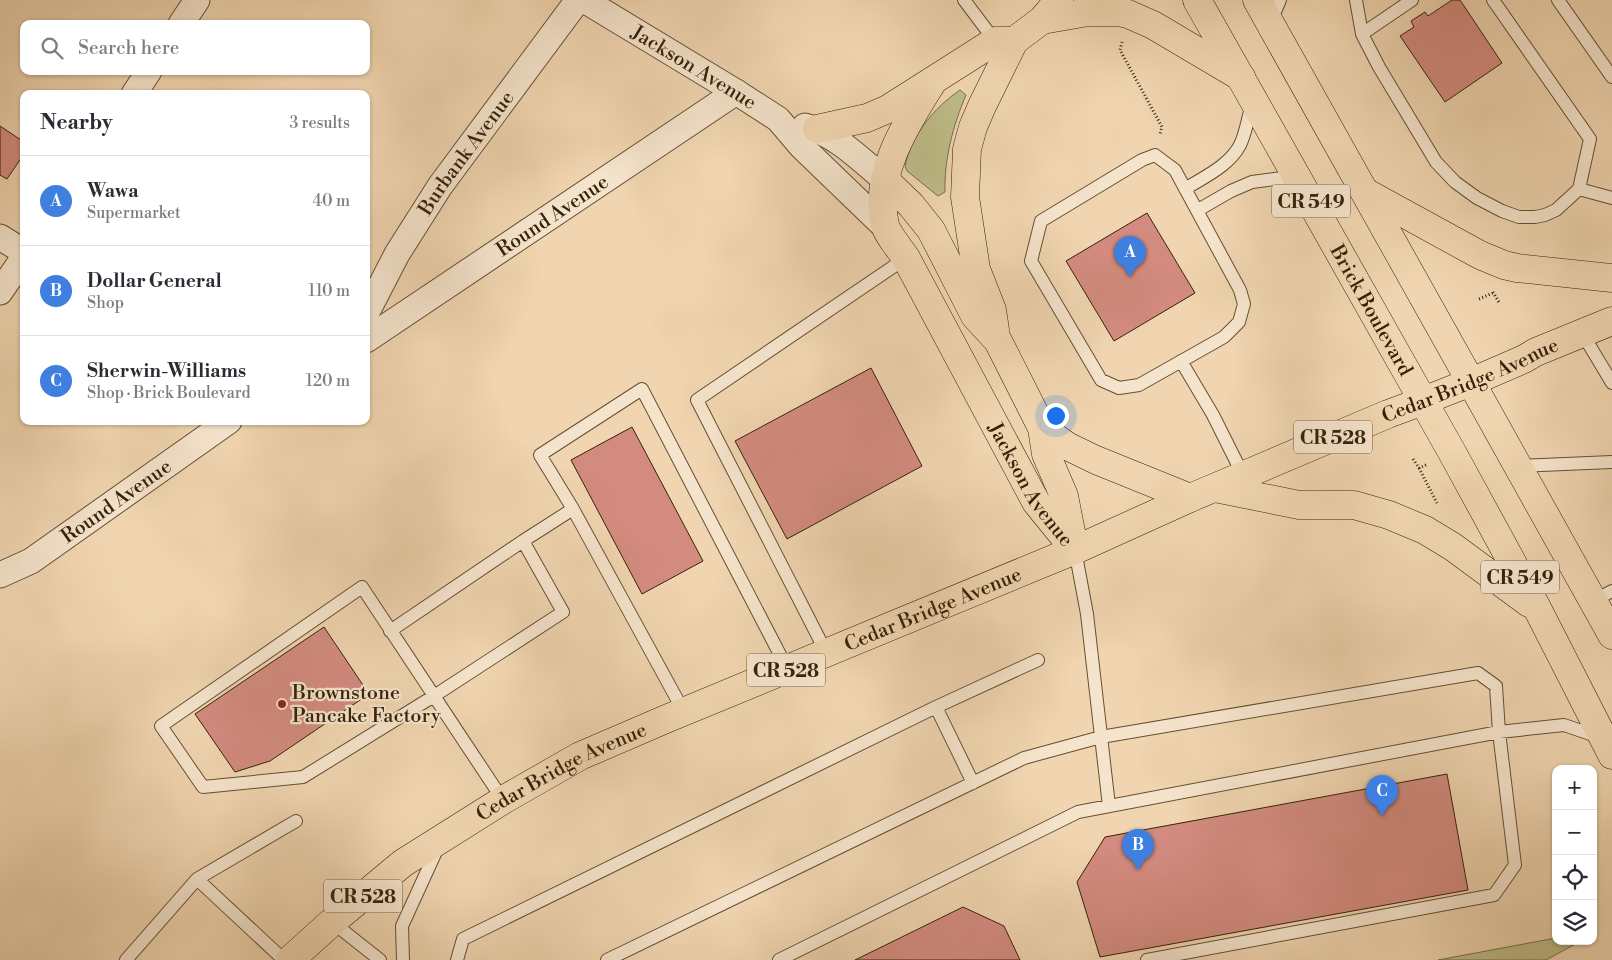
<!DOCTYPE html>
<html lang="en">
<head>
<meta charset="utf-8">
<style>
  :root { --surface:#fff; --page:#f2f2f3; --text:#2b2b33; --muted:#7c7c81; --line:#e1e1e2; --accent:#ea580c }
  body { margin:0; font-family:"Libre Bodoni",serif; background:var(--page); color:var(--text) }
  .controls { position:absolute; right:15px; bottom:15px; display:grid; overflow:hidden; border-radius:10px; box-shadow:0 1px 4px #0004 }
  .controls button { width:45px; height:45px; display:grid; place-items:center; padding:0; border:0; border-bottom:1px solid var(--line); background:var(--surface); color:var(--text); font:25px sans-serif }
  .you { position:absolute; left:1055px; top:415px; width:18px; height:18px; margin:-12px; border:4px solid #fff; border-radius:50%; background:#1a73e8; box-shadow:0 0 0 8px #1a73e833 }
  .badge { display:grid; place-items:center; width:32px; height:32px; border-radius:50%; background:var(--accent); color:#fff; font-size:16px; font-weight:700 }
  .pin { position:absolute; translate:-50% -41px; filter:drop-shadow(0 1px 2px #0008) }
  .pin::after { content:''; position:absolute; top:26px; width:18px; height:15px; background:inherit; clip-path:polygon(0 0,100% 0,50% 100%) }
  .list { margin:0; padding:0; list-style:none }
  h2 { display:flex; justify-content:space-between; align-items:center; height:65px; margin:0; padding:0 20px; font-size:21px }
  h2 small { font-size:16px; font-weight:400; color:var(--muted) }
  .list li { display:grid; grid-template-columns:32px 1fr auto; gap:15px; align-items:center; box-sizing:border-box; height:90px; padding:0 20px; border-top:1px solid var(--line) }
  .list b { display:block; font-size:19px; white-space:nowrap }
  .list p { margin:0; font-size:16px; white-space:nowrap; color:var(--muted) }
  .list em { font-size:16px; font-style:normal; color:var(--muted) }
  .icon { flex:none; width:28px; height:28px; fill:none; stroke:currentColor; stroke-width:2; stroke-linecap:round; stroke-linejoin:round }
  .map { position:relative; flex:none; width:1612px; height:960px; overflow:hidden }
  .search { position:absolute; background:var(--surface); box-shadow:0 1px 4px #0004; left:20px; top:20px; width:350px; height:55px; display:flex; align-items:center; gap:12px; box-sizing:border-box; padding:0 18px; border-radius:10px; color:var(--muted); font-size:19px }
  .panel { position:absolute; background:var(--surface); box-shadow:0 1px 4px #0004; left:20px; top:90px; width:350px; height:335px; border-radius:10px }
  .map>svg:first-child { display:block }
</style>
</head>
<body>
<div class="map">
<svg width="1612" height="960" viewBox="0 0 1612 960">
  <rect width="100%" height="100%" fill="#f0d5b0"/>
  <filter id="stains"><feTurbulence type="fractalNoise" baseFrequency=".004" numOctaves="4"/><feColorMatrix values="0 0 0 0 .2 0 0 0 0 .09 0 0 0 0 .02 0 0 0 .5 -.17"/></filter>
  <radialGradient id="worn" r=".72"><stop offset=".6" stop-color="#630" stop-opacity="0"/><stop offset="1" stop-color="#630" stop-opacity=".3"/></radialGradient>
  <path fill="#bebc88" stroke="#7a6f49" d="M960,90L966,95C953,126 944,159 945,192L938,196L907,171L905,166C912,134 934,108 960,90Z
    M1556,938V941H1581L1546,960H1438Z"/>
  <path fill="#d38b7f" stroke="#35220a" d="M1452,0H1460L1502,63L1445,102L1400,36L1414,27L1411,21L1425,12L1428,16Z
    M0,126L24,142V154L7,179L0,175Z
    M1147,213L1195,293L1114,341L1066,261Z
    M871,368L922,466L787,539L735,441Z
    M632,427L703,561L642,594L571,460Z
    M324,627L369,694L270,761L235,772L195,714Z
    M1447,774L1468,890L1100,957L1077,882L1105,837Z
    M963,907L1004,926L1020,960H855Z"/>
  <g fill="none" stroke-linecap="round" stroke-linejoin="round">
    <defs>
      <path id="service" d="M964,0L995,41
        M1356,0L1362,34L1379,67L1436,162L1455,182L1477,198L1502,211L1519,217H1535L1545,215L1556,210L1579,189L1590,139L1493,0
        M1558,0L1612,77
        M1271,21L1280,0
        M1362,34L1412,0
        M1155,155L1175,170L1240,290L1244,304L1239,322L1224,337L1139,385L1119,388L1101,380L1031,261L1041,221L1142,160Z
        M1185,189C1204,177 1229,166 1240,145C1246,133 1248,117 1252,104
        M1579,189L1612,198
        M1198,210L1231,191L1252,182L1297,176
        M1582,333L1612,383
        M1181,361L1213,415L1243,475
        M1518,466L1612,462
        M523,541L573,509
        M1075,550L1087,614L1109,806
        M1593,601L1612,591
        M390,631L523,541L563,612L434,696L303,777L203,787L161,726L362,587C409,659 456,729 503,800
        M827,654L697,400L906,258
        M936,707L973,783
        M684,712L573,509L540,455L642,389L788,670
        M197,879L296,821
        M332,922L380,960
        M126,960L197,879L284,960
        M403,960L402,926L439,845
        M457,960L463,939L936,707L1038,660
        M607,960L1024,758L1101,737L1478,673L1496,686L1499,732L1515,865L1494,895L1147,960
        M779,960L1078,812L1499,732L1564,725L1599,737"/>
      <g id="minor">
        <path id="s1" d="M584,0L736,92L778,119L801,146L885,227"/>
        <path d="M181,24L197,0"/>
        <path d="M134,94L149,71"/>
        <path d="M805,126C837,135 860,159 885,180"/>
        <path d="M0,237L24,252"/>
        <path d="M0,292L24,257"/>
        <path id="s2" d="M366,314L397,254L440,186L578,0"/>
        <path id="s3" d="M366,340L736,92"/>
        <path id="s4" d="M0,575L31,561L229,421"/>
      </g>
      <g id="primary">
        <path id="s5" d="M1197,0L1453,454L1537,608L1612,755"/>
        <path d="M1257,0C1376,212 1494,423 1612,635"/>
        <path d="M1042,20L1088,12H1119L1128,14L1153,25L1241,77"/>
        <path id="s6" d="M933,81C907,123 873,173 885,225C887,234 900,249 906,258L1036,502L1075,550"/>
        <path d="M817,129L867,118L888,109L995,41H1014"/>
        <path d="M885,180L911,205L931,230L975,316L998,341L1042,428L1046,454L1064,496L1074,547"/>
        <path d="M1365,192L1480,255L1504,265L1517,268L1612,278"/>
        <path d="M995,330L992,310L976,269L965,197L967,149L973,127L982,106L1014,41L1042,20L1059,0"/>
        <path d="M1042,428L1067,446L1096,460L1190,498"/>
        <path d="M1215,488L1299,505H1354L1389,515L1425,530L1453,547L1529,603"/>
        <path id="s7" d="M290,960L332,922L403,863L503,800L580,756L666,719L1075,550L1190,498L1388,414L1423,401L1471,382L1524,359L1536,352L1612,321"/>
      </g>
    </defs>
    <use href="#service" stroke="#644f34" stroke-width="14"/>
    <use href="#minor" stroke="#644f34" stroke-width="27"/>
    <use href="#primary" stroke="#35220a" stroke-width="29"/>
    <path stroke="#35220a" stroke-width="3" stroke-dasharray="1 2.5" stroke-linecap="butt" d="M1122,42L1120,50L1162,127L1160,134
      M1493,292L1500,304
      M1479,299L1493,293
      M1413,459L1419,468L1428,464
      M1419,468L1437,503"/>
    <use href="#service" stroke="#f5e4cc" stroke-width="12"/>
    <use href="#minor" stroke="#f5e4cc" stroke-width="25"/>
    <use href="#primary" stroke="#f0d5b0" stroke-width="28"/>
  </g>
  <circle fill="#8f2418" stroke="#f5e4cc" stroke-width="2" cx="282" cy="704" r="5"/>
  <g text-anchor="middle" stroke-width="4.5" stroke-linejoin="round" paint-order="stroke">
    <g fill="#f5e4cc" stroke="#6f5c44" stroke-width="1">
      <rect x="1272" y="184.5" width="78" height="33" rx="4"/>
      <rect x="1294" y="420.5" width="78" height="33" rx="4"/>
      <rect x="1481" y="560.5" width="78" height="33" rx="4"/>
      <rect x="747" y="653.5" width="78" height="33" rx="4"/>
      <rect x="324" y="879.5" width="78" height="33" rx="4"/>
    </g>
    <g font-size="19" font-weight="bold" fill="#35220a">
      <text x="1311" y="208">CR 549</text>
      <text x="1333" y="444">CR 528</text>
      <text x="1520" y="584">CR 549</text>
      <text x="786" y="677">CR 528</text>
      <text x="363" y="903">CR 528</text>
    </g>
    <g font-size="20" fill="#35220a" stroke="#f5e4cc">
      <text dy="7" stroke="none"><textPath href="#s1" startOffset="129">Jackson Avenue</textPath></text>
      <text dy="7" stroke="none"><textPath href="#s2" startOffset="190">Burbank Avenue</textPath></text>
      <text dy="7" stroke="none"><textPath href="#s3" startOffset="224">Round Avenue</textPath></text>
      <text dy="7" stroke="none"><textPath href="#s5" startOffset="356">Brick Boulevard</textPath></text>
      <text dy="7" stroke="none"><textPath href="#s7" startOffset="1322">Cedar Bridge Avenue</textPath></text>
      <text dy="7" stroke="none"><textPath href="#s6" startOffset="454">Jackson Avenue</textPath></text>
      <text dy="7" stroke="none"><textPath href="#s4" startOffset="138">Round Avenue</textPath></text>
      <text dy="7" stroke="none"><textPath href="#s7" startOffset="738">Cedar Bridge Avenue</textPath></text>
      <text dy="7" stroke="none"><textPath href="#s7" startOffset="332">Cedar Bridge Avenue</textPath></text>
    </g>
    <g font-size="20" fill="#35220a" stroke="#f5e4cc" text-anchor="start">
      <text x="292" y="699">Brownstone<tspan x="292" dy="23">Pancake Factory</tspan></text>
    </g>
  </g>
  <rect width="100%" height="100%" filter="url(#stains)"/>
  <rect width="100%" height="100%" fill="url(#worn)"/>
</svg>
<div class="controls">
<button>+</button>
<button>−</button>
<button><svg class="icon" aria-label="locate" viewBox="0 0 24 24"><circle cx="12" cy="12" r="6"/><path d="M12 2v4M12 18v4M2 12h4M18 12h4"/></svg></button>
<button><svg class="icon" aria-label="layers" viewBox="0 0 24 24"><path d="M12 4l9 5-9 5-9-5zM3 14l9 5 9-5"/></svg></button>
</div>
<div class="you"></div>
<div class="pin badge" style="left:1130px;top:277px;background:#3f7fe0">A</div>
<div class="pin badge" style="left:1138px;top:870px;background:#3f7fe0">B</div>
<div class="pin badge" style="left:1382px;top:816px;background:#3f7fe0">C</div>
<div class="search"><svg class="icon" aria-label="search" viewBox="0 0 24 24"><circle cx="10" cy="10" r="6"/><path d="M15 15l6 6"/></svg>Search here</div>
<section class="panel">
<h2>Nearby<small>3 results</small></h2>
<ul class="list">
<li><span class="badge" style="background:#3f7fe0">A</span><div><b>Wawa</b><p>Supermarket</p></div><em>40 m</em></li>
<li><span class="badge" style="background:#3f7fe0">B</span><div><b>Dollar General</b><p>Shop</p></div><em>110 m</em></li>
<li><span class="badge" style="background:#3f7fe0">C</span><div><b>Sherwin-Williams</b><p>Shop · Brick Boulevard</p></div><em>120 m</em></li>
</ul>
</section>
</div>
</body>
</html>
